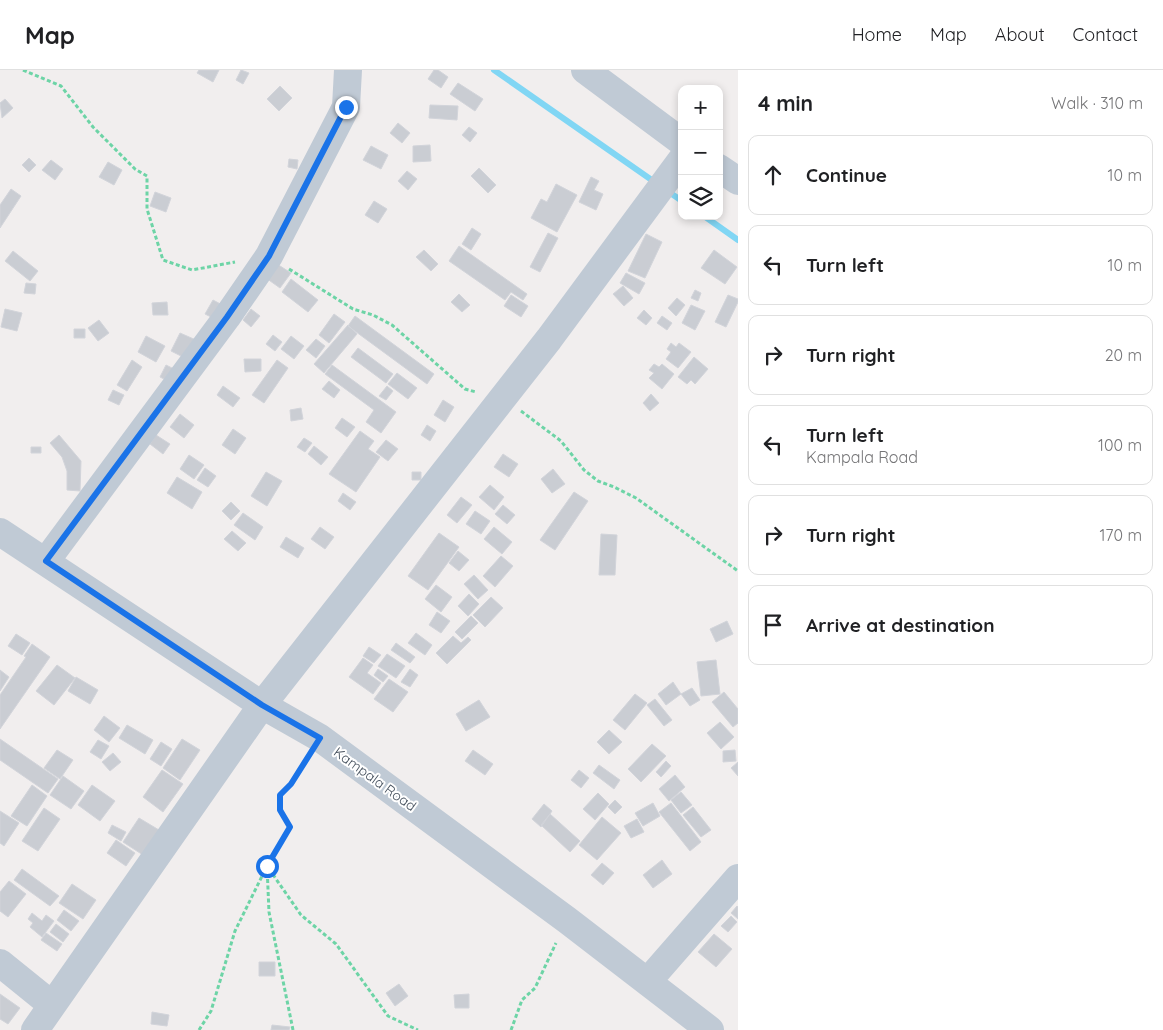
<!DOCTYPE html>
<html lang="en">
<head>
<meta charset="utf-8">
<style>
  :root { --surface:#fff; --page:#f6f6f6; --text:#202124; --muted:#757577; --line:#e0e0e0 }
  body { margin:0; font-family:Quicksand,sans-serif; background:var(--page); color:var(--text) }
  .controls { position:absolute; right:15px; top:15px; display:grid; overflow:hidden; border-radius:10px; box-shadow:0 2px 8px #0003 }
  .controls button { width:45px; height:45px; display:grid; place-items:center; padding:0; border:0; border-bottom:1px solid var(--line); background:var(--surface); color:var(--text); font:25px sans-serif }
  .stop { position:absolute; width:15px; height:15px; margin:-11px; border:4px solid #1a73e8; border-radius:50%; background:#fff }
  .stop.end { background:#1a73e8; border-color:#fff; box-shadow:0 1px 5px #0008 }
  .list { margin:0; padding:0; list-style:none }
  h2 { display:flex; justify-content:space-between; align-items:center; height:65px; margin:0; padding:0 20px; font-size:21px }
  h2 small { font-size:16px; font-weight:400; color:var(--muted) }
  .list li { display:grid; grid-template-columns:32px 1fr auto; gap:15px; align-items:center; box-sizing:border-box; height:80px; margin:0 10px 10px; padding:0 10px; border:1px solid var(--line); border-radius:10px }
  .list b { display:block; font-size:19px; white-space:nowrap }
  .list p { margin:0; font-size:16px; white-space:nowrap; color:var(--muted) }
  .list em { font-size:16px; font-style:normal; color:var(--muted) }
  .icon { flex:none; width:28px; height:28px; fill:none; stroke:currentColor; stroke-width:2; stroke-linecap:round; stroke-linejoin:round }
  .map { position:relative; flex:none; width:738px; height:960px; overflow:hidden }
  header { display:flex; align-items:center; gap:30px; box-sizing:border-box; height:70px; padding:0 25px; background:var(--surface); border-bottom:1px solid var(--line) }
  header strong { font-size:24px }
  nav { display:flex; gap:28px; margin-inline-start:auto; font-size:18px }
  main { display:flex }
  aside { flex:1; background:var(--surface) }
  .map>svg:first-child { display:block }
</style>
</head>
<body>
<header>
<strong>Map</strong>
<nav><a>Home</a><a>Map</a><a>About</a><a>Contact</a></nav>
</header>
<main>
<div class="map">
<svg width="738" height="960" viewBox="0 0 738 960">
  <rect width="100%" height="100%" fill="#f1eeee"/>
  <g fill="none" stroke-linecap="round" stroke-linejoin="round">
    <path stroke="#81d6f4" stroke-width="6" d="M494,0L656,113
      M666,120L682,131
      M704,146L738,170"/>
  </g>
  <path fill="#cacdd3" stroke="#d2d4da" d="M199,0H219L213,12L197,3Z
    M241,0L249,3L243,14L236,10Z
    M434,0H438L448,7L441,18L428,9Z
    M458,13L483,29L475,41L450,24Z
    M280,16L292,28L279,41L267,29Z
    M5,29L13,38L2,48L0,33Z
    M430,35L458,36L457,50L429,48Z
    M398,53L410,63L402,73L390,63Z
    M469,57L477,63L470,72L462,65Z
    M430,75L431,91L413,92V76Z
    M371,76L388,85L381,99L363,90Z
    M29,88L36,95L29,102L22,95Z
    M289,89L298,90L297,99L288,97Z
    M51,90L63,99L55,110L42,100Z
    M108,92L122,100L114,115L99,107Z
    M479,98L496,115L488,123L471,106Z
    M407,101L417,109L408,120L398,111Z
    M591,107L599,111L594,120L603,124L596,140L579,132Z
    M556,114L577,125L557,162L531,148L541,129L547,132Z
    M11,119L21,126L0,158V135Z
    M155,122L171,128L166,142L150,136Z
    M374,131L387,139L378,153L365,145Z
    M472,158L481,164L471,180L462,174Z
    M548,163L558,168L540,202L530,197Z
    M646,164L662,172L645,208L628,201Z
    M459,176L527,224L523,230L511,222L505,230L449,191Z
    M424,180L438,194L431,201L416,187Z
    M714,180L737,197L725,214L701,198Z
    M13,181L38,201L30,211L5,191Z
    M277,194L291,203L280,218L266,208Z
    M626,203L645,213L639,224L620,213Z
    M291,209L318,230L308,242L282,222Z
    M26,213L36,214L35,224L24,223Z
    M623,216L633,228L624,236L613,224Z
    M695,220L701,223L698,231L691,228Z
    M459,224L470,235L462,242L451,232Z
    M511,225L528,236L521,247L504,236Z
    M728,225L738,229V232L726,257L715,252Z
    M677,228L685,235L676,246L668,238Z
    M213,230L226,237L219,251L205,244Z
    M167,232L168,245H153L152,233Z
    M691,235L705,241L695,260L682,253Z
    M5,239L22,243L17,261L1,257Z
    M251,239L260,246L251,257L243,250Z
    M644,240L652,248L646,255L637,248Z
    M334,244L345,252L329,273L319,265Z
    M355,246L434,304L427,314L348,256Z
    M662,246L672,253L667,260L657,253Z
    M99,250L109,263L98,271L88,258Z
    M348,255L357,264L324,303L314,294Z
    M74,259H85V268H74Z
    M180,263L196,270L187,289L171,281Z
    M273,265L282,272L275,281L266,274Z
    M146,266L165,276L156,292L138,282Z
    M291,266L304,276L294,289L281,279Z
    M316,269L325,276L316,288L306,280Z
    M671,273L676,277L679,273L691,282L678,298L666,289L671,282L667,279Z
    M358,278L393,304L386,313L351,287Z
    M694,287L708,299L695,314L691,310L687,314L678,307Z
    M244,289H261V301L245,302Z
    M132,290L142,297L127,321L117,315Z
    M277,290L288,298L264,333L252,325Z
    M654,294L659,297L662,294L674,304L662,319L649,308L654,303L649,300Z
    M166,295L178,301L172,313L160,307Z
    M332,295L396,342L381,363L366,352L374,340L325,304Z
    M397,303L417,318L408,329L388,314Z
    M329,311L340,320L334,328L322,319Z
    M223,316L240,328L233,337L217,325Z
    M387,316L393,321L386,330L379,326Z
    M113,320L124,325L119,335L108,330Z
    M651,324L659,333L650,341L643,333Z
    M443,330L454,337L445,352L434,345Z
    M301,338L303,349L291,351L290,340Z
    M180,344L194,355L184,368L170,357Z
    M342,348L355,357L347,367L335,358Z
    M427,355L436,361L430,371L421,365Z
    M233,359L246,368L235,384L222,375Z
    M360,361L374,371L368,379L380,387L356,422L329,404Z
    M59,365L81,391L80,421L67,420V401L62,387L50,373Z
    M156,365L170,374L163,384L150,374Z
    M304,368L312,373L305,382L297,377Z
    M386,370L398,379L388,391L376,382Z
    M314,376L328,387L321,395L308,384Z
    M31,377H41V383H31Z
    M503,384L518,394L509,407L494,397Z
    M189,385L204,395L194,409L180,399Z
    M205,398L216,406L208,417L197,410Z
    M553,399L565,414L552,423L541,409Z
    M266,402L282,411L267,436L251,426Z
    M412,402H421V410H412Z
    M177,407L202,422L192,439L167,423Z
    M490,415L504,427L494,440L479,427Z
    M574,422L588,431L555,480L540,470Z
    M343,423L356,432L350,440L338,431Z
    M461,427L472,435L457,453L447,445Z
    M231,432L240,441L231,450L222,441Z
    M503,435L515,445L507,454L495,444Z
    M475,441L490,451L481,464L466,454Z
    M243,443L263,457L255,470L234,455Z
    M320,457L334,467L325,479L311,469Z
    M494,457L512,472L502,484L484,469Z
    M232,461L246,473L238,481L224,469Z
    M439,463L459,477L428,520L408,506Z
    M601,464L617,465L615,505H599Z
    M286,467L304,478L298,488L280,477Z
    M458,481L469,490L459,501L449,493Z
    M501,486L513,496L495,517L483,506Z
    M474,505L488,520L478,529L464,514Z
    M436,515L452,527L441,542L425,529Z
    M469,524L479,534L468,546L458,536Z
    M491,527L503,538L485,557L473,545Z
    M437,542L450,551L441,563L429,555Z
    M471,546L478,553L462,569L455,562Z
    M727,551L733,564L716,572L710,559Z
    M416,563L432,575L425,585L408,573Z
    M16,564L30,573L22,585L8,576Z
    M453,566L461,573L468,567L471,570L447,594L436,583Z
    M396,573L415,587L410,593L391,580Z
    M32,574L50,587L0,659V625L26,587L24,586Z
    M369,577L381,585L374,593L363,586Z
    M387,584L405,596L396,608L378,596Z
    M363,588L373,595L367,603L381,613L373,624L349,607Z
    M716,590L720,624L701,626L697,592Z
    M57,595L75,608L54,635L36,621Z
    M378,599L388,606L383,612L374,605Z
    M410,599L418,605L410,617L401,612Z
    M0,600L9,607L0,621Z
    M76,607L98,620L90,634L68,621Z
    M389,609L408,622L393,642L374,629Z
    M673,612L681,624L666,635L658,624Z
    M692,618L700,630L690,636L681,624Z
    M724,622L738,639V653L733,657L712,632Z
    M635,624L647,633L625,660L613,650Z
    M655,629L672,650L664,656L647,635Z
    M479,630L490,647L466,661L456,644Z
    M104,646L120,658L109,672L94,660Z
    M720,652L734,667L721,679L707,663Z
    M127,655L153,670L145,684L119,668Z
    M609,660L622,672L609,684L597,672Z
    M0,669L58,709L48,723L0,690Z
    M182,669L200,680L180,710L163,698Z
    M98,670L109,676L101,689L90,682Z
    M161,672L172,679L161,696L150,689Z
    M652,674L666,686L641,712L628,699Z
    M57,680L73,690L60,709L44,698Z
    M473,680L493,694L485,705L465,691Z
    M735,680L736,691L723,692V681Z
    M113,683L121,692L110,701L102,692Z
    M666,691L671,696L661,707L656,702Z
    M738,692V706L731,698Z
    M599,695L620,710L614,719L593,703Z
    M162,700L183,714L163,742L143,727Z
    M579,700L589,708L581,718L571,710Z
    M675,705L685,717L669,731L659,719Z
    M63,706L84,721L71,739L50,725Z
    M32,715L47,726L27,756L11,746Z
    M92,715L115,731L100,751L78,735Z
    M681,722L692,735L681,743L671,730Z
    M598,723L609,734L595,750L583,739Z
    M615,730L622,737L615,744L608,737Z
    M653,733L660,746L643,756L635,743Z
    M671,733L701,772L690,781L659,742Z
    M544,734L552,741L541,757L532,749Z
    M693,737L711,760L701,767L683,745Z
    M44,738L60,749L38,781L22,771Z
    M0,741L19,753L4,776L0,773Z
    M550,744L580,771L570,782L541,755Z
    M602,747L621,763L597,790L579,775Z
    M139,748L159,760L143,785L123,772Z
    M637,749L644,762L631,768L624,756Z
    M112,755L126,762L121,771L108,763Z
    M116,770L135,783L126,796L107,783Z
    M662,790L672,804L653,818L643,805Z
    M602,793L614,803L603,815L591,805Z
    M22,799L59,826L50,836L14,810Z
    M9,811L26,824L8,847L0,841V822Z
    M72,814L96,830L83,849L59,833Z
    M737,836L738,837V849L731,843Z
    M64,840L79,851L71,861L57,850Z
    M32,843L42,851L46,845L54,851L42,867L30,857L33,853L28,849Z
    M731,846L737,852L728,862L721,856Z
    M56,854L69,864L63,872L50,862Z
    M46,863L62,874L57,881L41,870Z
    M714,864L732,879L716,897L698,882Z
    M259,892H275V906H259Z
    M399,914L408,926L395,936L386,923Z
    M0,924L20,938L8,954L0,949Z
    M469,924V938H455L454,925Z
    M152,942L169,945L167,956L151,954Z
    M272,955L290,957L289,960H271Z"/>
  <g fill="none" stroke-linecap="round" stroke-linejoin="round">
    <path stroke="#6dd4a6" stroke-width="3" stroke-dasharray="4 2.5" stroke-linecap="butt" d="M23,0L61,16L93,57L135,99L147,106V139L163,190L192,200L235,192
      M289,199L353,239L373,245L392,255L465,319L476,322
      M521,341L561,371L584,400L598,411L614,417L636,428L738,501
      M307,688L291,714L280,725V741L290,757L267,796L301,845L336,874L388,946L418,960
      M267,796L269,842L293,960
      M199,960L211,941L235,861L267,796
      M511,960L522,930L535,918L556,873"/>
    <path stroke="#c0cad5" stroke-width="28" d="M585,0L682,72
      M719,98L738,111
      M0,462L262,635L320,668L567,850L710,960
      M46,491L227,247L269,186L346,37L348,0
      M0,893L52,935
      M648,911L738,808
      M35,960L262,635L549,269L682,89"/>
  </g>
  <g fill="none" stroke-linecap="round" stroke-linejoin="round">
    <path stroke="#1a73e8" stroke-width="6" d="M267,796L290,757L280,740V725L291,714L320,668L262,635L46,491L227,247L269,186L346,37"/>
  </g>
  <g text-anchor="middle" stroke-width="4" stroke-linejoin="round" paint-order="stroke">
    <g font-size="14" fill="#45505d" stroke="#fff">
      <text transform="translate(375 709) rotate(36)" y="5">Kampala Road</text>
    </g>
  </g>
</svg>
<div class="controls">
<button>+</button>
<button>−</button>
<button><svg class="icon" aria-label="layers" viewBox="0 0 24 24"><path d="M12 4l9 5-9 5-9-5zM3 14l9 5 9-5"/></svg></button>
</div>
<div class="stop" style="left:267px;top:796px"></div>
<div class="stop end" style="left:346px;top:37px"></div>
</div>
<aside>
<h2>4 min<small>Walk · 310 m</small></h2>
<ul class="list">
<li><svg class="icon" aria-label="ahead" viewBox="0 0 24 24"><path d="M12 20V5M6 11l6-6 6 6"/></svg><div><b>Continue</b></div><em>10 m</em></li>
<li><svg class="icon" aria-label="left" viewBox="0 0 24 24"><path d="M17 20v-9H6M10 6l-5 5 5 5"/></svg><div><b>Turn left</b></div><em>10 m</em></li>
<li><svg class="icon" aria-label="right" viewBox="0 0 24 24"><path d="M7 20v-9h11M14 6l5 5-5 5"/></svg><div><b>Turn right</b></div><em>20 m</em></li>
<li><svg class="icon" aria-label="left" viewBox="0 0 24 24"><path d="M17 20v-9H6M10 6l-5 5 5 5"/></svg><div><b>Turn left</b><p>Kampala Road</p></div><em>100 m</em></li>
<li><svg class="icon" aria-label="right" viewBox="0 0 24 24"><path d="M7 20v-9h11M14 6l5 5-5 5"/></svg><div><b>Turn right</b></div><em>170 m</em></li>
<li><svg class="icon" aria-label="arrive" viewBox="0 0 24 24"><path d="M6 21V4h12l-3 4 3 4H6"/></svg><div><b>Arrive at destination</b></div></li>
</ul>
</aside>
</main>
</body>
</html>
